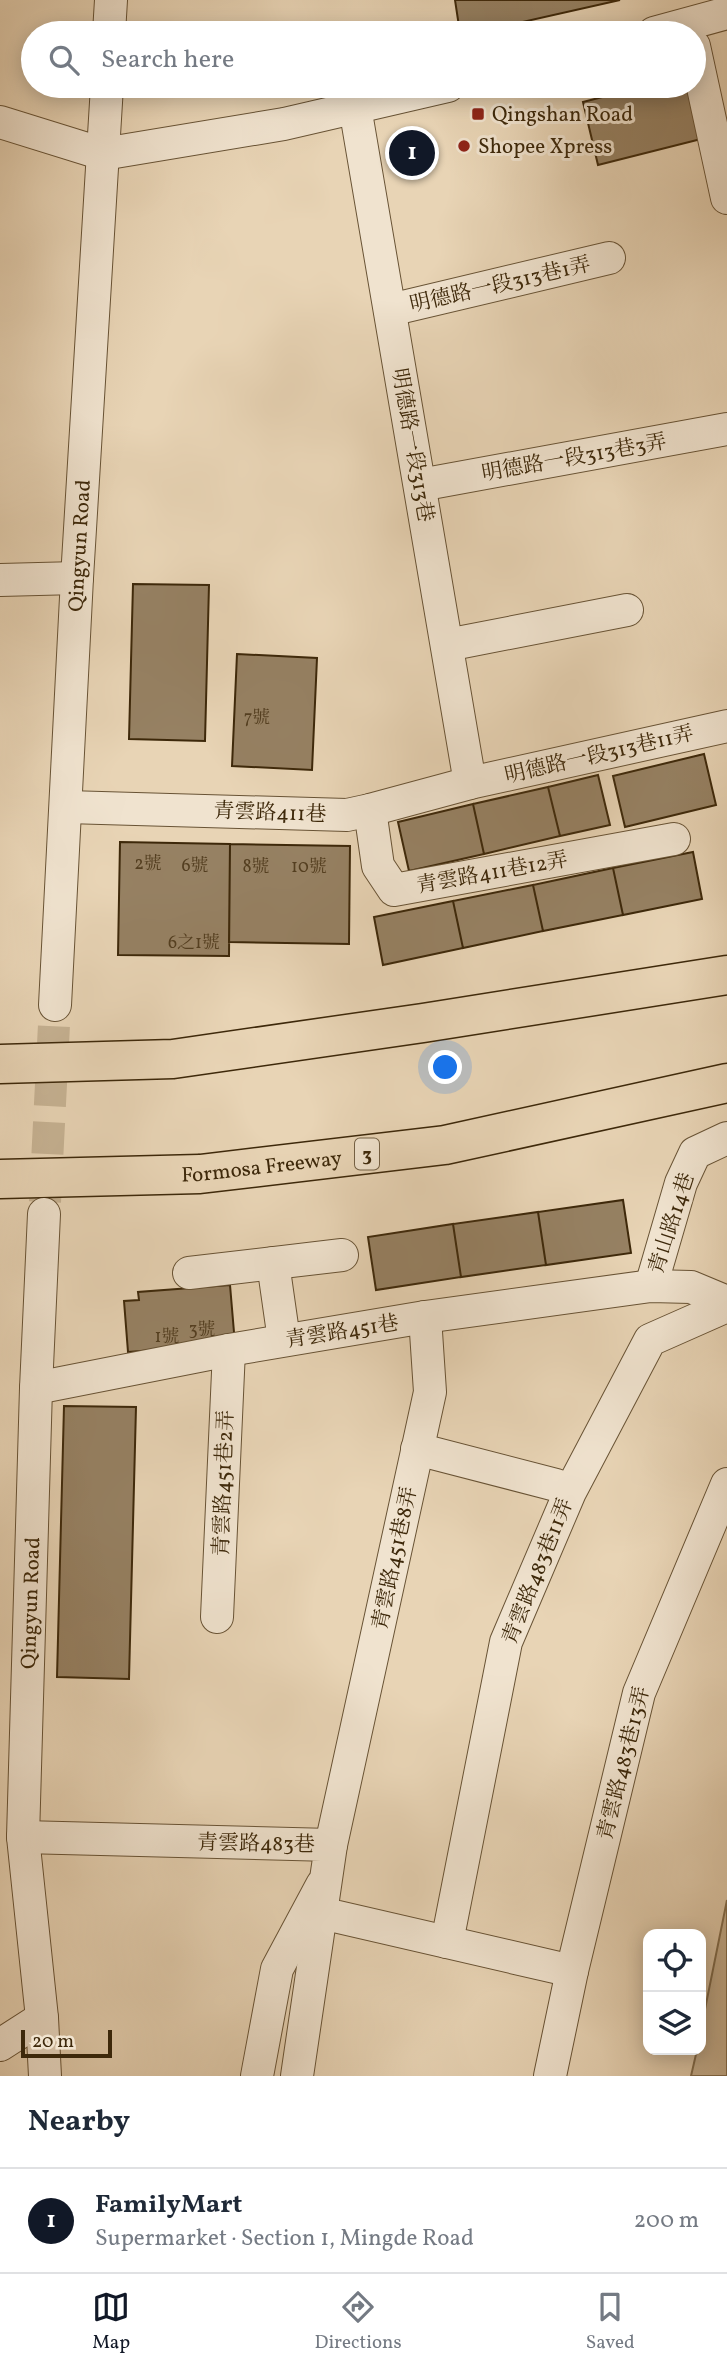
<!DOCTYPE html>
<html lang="en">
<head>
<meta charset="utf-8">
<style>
  :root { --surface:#fff; --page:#f6f6f7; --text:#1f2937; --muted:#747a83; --line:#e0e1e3; --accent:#111827 }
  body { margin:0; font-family:Vollkorn,"Noto Serif TC",serif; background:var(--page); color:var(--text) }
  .controls { position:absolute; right:21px; bottom:21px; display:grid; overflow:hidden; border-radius:14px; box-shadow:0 4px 18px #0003 }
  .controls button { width:63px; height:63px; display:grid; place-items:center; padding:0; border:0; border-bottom:2px solid var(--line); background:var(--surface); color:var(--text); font:35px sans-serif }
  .scale { position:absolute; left:21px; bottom:18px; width:91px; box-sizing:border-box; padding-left:7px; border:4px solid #3d280a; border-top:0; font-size:19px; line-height:24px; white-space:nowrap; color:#3d280a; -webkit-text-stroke:5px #f0e3cf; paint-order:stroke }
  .you { position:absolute; left:446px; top:1068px; width:24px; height:24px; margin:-18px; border:5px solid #fff; border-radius:50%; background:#1a73e8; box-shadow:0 0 0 10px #1a73e833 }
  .badge { display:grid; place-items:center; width:46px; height:46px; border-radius:50%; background:var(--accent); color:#fff; font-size:23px; font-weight:700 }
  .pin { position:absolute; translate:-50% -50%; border:4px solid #fff; box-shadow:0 2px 7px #0006 }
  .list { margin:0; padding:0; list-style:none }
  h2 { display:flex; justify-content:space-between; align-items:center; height:91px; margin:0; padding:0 28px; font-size:30px }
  h2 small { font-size:23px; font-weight:400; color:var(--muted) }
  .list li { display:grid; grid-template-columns:46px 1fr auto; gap:21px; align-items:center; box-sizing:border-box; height:105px; padding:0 28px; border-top:2px solid var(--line) }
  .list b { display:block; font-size:26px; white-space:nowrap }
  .list p { margin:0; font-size:23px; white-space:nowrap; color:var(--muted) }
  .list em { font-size:23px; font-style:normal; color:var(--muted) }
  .icon { flex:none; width:38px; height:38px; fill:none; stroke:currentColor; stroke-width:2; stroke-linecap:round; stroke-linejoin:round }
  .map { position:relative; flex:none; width:727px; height:2076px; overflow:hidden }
  .search { position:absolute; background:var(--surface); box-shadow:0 4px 18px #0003; left:21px; right:21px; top:21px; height:77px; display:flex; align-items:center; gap:18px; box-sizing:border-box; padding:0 24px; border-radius:38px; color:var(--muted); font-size:26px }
  .sheet { height:196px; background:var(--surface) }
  nav { display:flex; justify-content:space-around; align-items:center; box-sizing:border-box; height:98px; border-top:2px solid var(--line); background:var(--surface); font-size:19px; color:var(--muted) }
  nav a { display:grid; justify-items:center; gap:4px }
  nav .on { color:var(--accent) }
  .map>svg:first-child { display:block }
</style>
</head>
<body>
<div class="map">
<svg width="727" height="2076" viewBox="0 0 727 2076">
  <rect width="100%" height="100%" fill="#e8d4b5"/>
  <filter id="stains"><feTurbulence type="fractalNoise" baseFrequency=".00286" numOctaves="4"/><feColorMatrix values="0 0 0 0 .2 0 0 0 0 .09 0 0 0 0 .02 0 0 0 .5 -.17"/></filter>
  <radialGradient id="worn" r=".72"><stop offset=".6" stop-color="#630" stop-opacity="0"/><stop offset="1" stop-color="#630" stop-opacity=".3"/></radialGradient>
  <path fill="#cbb798" stroke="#847051" stroke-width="2" d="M727,1900V2076H691L697,2050H701V2029Z"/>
  <path fill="#968163" stroke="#3d280a" stroke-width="2" d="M455,0H620L474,33H460Z
    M645,86H694L705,138L598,165L583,102Z
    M133,584L209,585L205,741L129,739Z
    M237,654L317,658L312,770L232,766Z
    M704,754L716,805L625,827L613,776Z
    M598,775L610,825L560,836L548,787Z
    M548,787L560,836L484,854L473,804Z
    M473,804L484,854L409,871L398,822Z
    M120,842L230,844L229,956L118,955Z
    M230,844L350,846L349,944L229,942Z
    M693,852L702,899L623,915L613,868Z
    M613,868L623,915L543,931L533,885Z
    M533,885L543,931L463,948L453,901Z
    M453,901L463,948L383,965L374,917Z
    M623,1200L631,1253L546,1265L538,1212Z
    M538,1212L546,1265L461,1277L453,1224Z
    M453,1224L461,1277L376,1290L368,1237Z
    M230,1285L235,1344L128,1352L124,1301L139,1300L138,1292Z
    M64,1406L136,1407L129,1679L57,1677Z"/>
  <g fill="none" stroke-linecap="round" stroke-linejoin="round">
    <path stroke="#c6b293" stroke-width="32" stroke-dasharray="32 16" stroke-linecap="butt" d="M45,1202L55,1005"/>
    <defs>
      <g id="minor">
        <path d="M109,33L111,0"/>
        <path d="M654,33L727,13"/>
        <path d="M694,46L727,198"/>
        <path d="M355,107L470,783"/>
        <path d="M0,122L103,154L284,124L448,86"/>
        <path d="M390,310L609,258"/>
        <path d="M420,485L727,429"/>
        <path d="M0,580L77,578"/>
        <path d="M447,645L627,610"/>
        <path d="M67,807L347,815L370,810L470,783L727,726"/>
        <path d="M370,810L378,866L394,890L674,839"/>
        <path id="s1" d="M55,1005L77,578L107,86"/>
        <path d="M44,1214L36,1388L23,1837L42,2018L45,2076"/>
        <path d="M273,1263L284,1340"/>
        <path d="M189,1273L342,1255"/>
        <path d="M651,1286L681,1183L695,1153L727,1138"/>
        <path d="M36,1388L229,1350L425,1317L651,1286L691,1287L727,1302"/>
        <path d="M417,1449L556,1485"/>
        <path d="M217,1617L229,1350"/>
        <path d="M23,1837L331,1845L321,1913L572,1971"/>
        <path d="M331,1845L430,1392L425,1317"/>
        <path d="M447,1942L506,1642L570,1492L650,1340L727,1306"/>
        <path d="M0,2045L42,2018"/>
        <path d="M257,2076L277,1969L322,1885"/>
        <path d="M297,2076L321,1913"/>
        <path d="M550,2076L572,1971L639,1693L727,1484"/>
      </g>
      <g id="highway">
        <path d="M0,1064L173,1059L423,1023L727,975"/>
        <path id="s2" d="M0,1179L200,1174L445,1145L727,1083"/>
      </g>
    </defs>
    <use href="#minor" stroke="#685335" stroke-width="34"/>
    <use href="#highway" stroke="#3d280a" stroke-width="41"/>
    <use href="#minor" stroke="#f0e3cf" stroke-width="32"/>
    <use href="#highway" stroke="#e8d4b5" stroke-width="38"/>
  </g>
  <g fill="#8f2418" stroke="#f0e3cf" stroke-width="2.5">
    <rect x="471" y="107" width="14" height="14" rx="3.5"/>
    <circle cx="464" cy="146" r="7"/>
  </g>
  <g text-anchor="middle" stroke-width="6" stroke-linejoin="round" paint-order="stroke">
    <g font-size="18" fill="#533e20">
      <text x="257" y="723">7號</text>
      <text x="148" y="869">2號</text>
      <text x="195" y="871">6號</text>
      <text x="256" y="872">8號</text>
      <text x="309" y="872">10號</text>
      <text x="194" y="948">6之1號</text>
      <text x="202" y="1335">3號</text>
      <text x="167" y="1342">1號</text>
    </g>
    <rect fill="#f0e3cf" stroke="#736045" stroke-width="2" x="355" y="1138.5" width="24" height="31" rx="5"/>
    <g font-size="19" font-weight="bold" fill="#3d280a">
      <text x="367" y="1161">3</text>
    </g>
    <g font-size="21" fill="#3d280a" stroke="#f0e3cf" text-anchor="start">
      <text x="492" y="121">Qingshan Road</text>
      <text x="478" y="153">Shopee Xpress</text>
    </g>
    <g font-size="21" fill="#3d280a" stroke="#f0e3cf">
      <text transform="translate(500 284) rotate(-13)" y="7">明德路一段313巷1弄</text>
      <text transform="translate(413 445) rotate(80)" y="7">明德路一段313巷</text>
      <text transform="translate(574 457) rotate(-10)" y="7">明德路一段313巷3弄</text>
      <text dy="7" stroke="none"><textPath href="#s1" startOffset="460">Qingyun Road</textPath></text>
      <text transform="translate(599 754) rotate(-13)" y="7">明德路一段313巷11弄</text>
      <text transform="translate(270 812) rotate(2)" y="7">青雲路411巷</text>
      <text transform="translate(492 872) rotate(-10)" y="7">青雲路411巷12弄</text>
      <text dy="7" stroke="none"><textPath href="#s2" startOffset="262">Formosa Freeway</textPath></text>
      <text transform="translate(671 1223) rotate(-72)" y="7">青山路14巷</text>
      <text transform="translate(342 1331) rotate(-9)" y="7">青雲路451巷</text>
      <text transform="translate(223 1483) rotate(-88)" y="7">青雲路451巷2弄</text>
      <text transform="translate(394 1558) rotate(-78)" y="7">青雲路451巷8弄</text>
      <text transform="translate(537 1571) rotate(-68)" y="7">青雲路483巷11弄</text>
      <text transform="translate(30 1603) rotate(-88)" y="7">Qingyun Road</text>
      <text transform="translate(623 1763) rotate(-76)" y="7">青雲路483巷13弄</text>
      <text transform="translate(256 1843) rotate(1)" y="7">青雲路483巷</text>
    </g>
  </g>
  <rect width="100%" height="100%" filter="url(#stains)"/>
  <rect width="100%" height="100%" fill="url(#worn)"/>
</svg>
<div class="controls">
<button><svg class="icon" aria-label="locate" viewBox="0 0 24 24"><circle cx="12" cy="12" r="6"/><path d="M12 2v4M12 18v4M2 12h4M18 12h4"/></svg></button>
<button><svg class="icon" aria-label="layers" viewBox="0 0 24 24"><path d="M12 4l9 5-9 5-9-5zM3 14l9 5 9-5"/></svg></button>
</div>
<div class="scale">20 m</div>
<div class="you"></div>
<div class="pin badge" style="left:412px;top:153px">1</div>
<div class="search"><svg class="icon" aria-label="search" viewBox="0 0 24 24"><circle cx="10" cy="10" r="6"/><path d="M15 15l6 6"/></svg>Search here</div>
</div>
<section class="sheet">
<h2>Nearby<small></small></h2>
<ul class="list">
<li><span class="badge">1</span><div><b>FamilyMart</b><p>Supermarket · Section 1, Mingde Road</p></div><em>200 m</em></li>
</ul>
</section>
<nav>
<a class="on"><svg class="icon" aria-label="map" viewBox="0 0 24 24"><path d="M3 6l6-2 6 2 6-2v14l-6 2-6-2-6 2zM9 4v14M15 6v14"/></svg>Map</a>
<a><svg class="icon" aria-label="directions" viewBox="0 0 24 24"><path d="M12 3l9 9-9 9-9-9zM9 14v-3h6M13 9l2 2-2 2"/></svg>Directions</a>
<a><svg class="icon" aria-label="saved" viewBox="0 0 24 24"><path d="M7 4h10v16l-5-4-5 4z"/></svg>Saved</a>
</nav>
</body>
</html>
